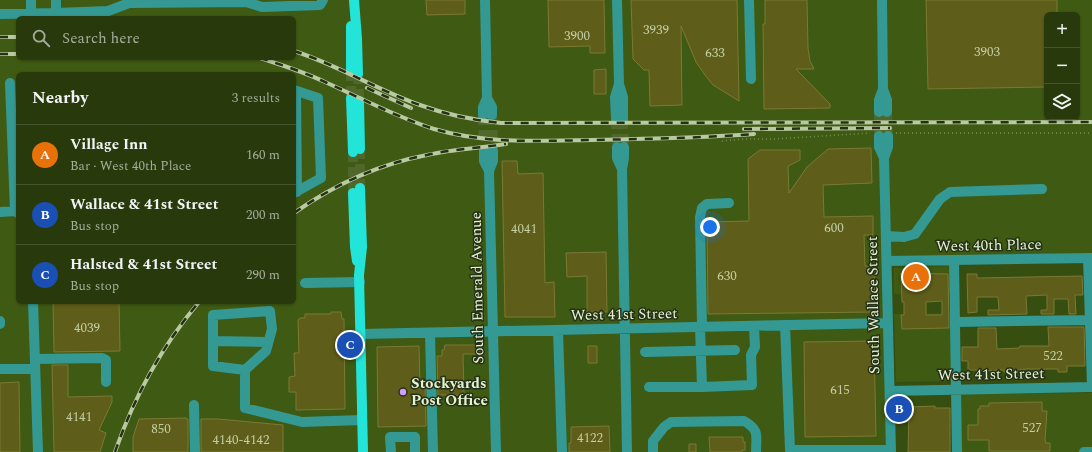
<!DOCTYPE html>
<html lang="en">
<head>
<meta charset="utf-8">
<style>
  :root { --surface:#283a0b; --page:#344519; --text:#f1f3f6; --muted:#a5ad9d; --line:#44542c; --accent:#90b9f0 }
  body { margin:0; font-family:Spectral,serif; background:var(--page); color:var(--text) }
  .controls { position:absolute; right:12px; top:12px; display:grid; overflow:hidden; border-radius:6px; box-shadow:0 1px 3px #0004 }
  .controls button { width:36px; height:36px; display:grid; place-items:center; padding:0; border:0; border-bottom:1px solid var(--line); background:var(--surface); color:var(--text); font:20px sans-serif }
  .you { position:absolute; left:710px; top:227px; width:14px; height:14px; margin:-10px; border:3px solid #fff; border-radius:50%; background:#1a73e8; box-shadow:0 0 0 6px #1a73e833 }
  .badge { display:grid; place-items:center; width:26px; height:26px; border-radius:50%; background:var(--accent); color:#fff; font-size:13px; font-weight:700 }
  .pin { position:absolute; translate:-50% -50%; border:2px solid #fff; box-shadow:0 1px 4px #0006 }
  .list { margin:0; padding:0; list-style:none }
  h2 { display:flex; justify-content:space-between; align-items:center; height:52px; margin:0; padding:0 16px; font-size:17px }
  h2 small { font-size:13px; font-weight:400; color:var(--muted) }
  .list li { display:grid; grid-template-columns:26px 1fr auto; gap:12px; align-items:center; box-sizing:border-box; height:60px; padding:0 16px; border-top:1px solid var(--line) }
  .list b { display:block; font-size:15px; white-space:nowrap }
  .list p { margin:0; font-size:13px; white-space:nowrap; color:var(--muted) }
  .list em { font-size:13px; font-style:normal; color:var(--muted) }
  .icon { flex:none; width:22px; height:22px; fill:none; stroke:currentColor; stroke-width:2; stroke-linecap:round; stroke-linejoin:round }
  .map { position:relative; flex:none; width:1092px; height:452px; overflow:hidden }
  .search { position:absolute; background:var(--surface); box-shadow:0 1px 3px #0004; left:16px; top:16px; width:280px; height:44px; display:flex; align-items:center; gap:10px; box-sizing:border-box; padding:0 14px; border-radius:6px; color:var(--muted); font-size:15px }
  .panel { position:absolute; background:var(--surface); box-shadow:0 1px 3px #0004; left:16px; top:72px; width:280px; height:232px; border-radius:6px }
  .map>svg:first-child { display:block }
</style>
</head>
<body>
<div class="map">
<svg width="1092" height="452" viewBox="0 0 1092 452">
  <rect width="100%" height="100%" fill="#364e0f"/>
  <path fill="#3f5a12" fill-rule="evenodd" d="M0,0H1092V258L891,261L892,452H0ZM1047,15H1077V117H1047ZM18,18H294V58H18ZM18,74H294V302H18Z
    M955,266V293L894,294V268Z
    M955,313L956,381L896,382L894,314Z
    M1092,393V452H957L956,394Z"/>
  <path fill="#5e5d19" stroke="#7b7a35" fill-rule="evenodd" d="M426,0H465V14L427,15Z
    M548,0H604L605,53H590V46L549,47Z
    M631,0H737L739,101L713,85L705,75L696,62L681,26L682,105L650,106L649,70H644L633,59Z
    M765,0H807L808,48L810,61L814,69H796L830,104V108L764,109L763,24H765Z
    M926,0H1057V15H1047V87L928,89Z
    M606,69V94H594V70Z
    M871,148L872,183L823,185L824,217L873,216V235H864L865,266H874L875,312L708,314L707,222L749,221L748,159L760,150H800V160L788,166L789,193L807,167L828,149Z
    M502,161H517L518,174L543,173L545,283L554,282L555,317H505Z
    M606,252L607,312H587V276L567,277L566,253Z
    M901,273L948,274L949,328L902,329L901,315H904V302H902ZM942,301V315H926V302Z
    M967,274H977V278L1082,276L1083,295H1075L1076,314H1069L1068,299H1054V314H1041V310H1047V295L1026,296L1027,314L988,315V310H999L998,297H977V312L968,313Z
    M53,302H119L120,351L54,352Z
    M331,312H341L342,319H344L345,409L296,410V392H289V377L295,376L294,353H299L298,320L300,318H305V314H331Z
    M1048,327H1084L1085,366H1067V372H1058V369H1027L1004,372V370L979,371L978,370H968V361H962V347H978V328H996L997,349L1019,348L1020,346H1049Z
    M874,341L876,436L805,437L804,342Z
    M445,345H479V354H463L464,395H438L437,356H442V350H444Z
    M419,346L420,386H425L426,426L378,427L377,347Z
    M588,346H597V363H588Z
    M52,365H68V397L112,396V402L99,430L106,433L100,452H54Z
    M19,382L20,452H0V383Z
    M1042,402V411H1047L1045,440L1046,443H1050V451H989V440H968V425H978V409H980V406H989V403Z
    M935,406V408H950V452H908L909,407Z
    M186,418V419H188V452H133V437L139,419Z
    M201,419H218L283,425V452H201Z
    M609,426L610,452H569V443H571V427Z
    M709,437H743V442H745V450H742V452H710Z
    M689,444H696V452H689Z"/>
  <g fill="none" stroke-linecap="round" stroke-linejoin="round">
    <path stroke="#50672c" stroke-width="10" stroke-dasharray="10 5" stroke-linecap="butt" d="M879,112V136
      M887,112L888,136
      M483,115L484,151
      M492,115L493,151
      M616,119L617,147
      M623,119L624,147"/>
    <path stroke="#50672c" stroke-width="10" stroke-dasharray="10 5" stroke-linecap="butt" d="M351,71V98
      M358,74L359,101
      M360,149V188
      M353,152V193"/>
    <path stroke="#7a8f5c" stroke-width="1.5" stroke-dasharray="1 3" stroke-linecap="butt" d="M896,133H1092
      M722,141L745,139H775L870,133"/>
    <path stroke="#339992" stroke-width="10" d="M31,0V13
      M56,0V13L108,11L129,3L246,2L262,7L320,5L323,0
      M617,0L619,84L623,97V119
      M749,0L751,79
      M882,0L883,89L887,100V112
      M0,14L56,13
      M10,83L15,211
      M294,90L318,98L321,178L294,193
      M296,91L297,192
      M487,98L492,107V115
      M879,112V100L883,89
      M483,115V107L487,98L485,0
      M616,119L615,97L619,84
      M879,136V147L884,158
      M888,136V147L884,158L891,452
      M617,147V158L622,169
      M624,147V158L622,169L627,452
      M484,151V161L489,171L496,452
      M489,171L493,161V151
      M0,212L15,211L18,213
      M887,236L904,237L915,234L940,199L950,192L1042,189
      M1088,258L1092,387
      M954,260L957,452
      M887,261L1092,258
      M305,283L360,282
      M33,302L38,452
      M0,321V324
      M955,322L1090,320
      M785,325L790,450H891
      M700,327L702,387L752,385L751,355L755,347L754,326
      M702,327L700,217L702,208L707,204L729,203
      M558,330L562,452
      M430,333L433,452
      M360,334L888,323
      M213,341L268,342
      M645,352L735,350
      M35,359L102,358L106,360V382
      M0,369H35
      M245,370L213,366V315L270,311L272,329L266,351L245,370V408L302,422L362,420
      M649,387H702
      M890,391L1092,387
      M194,405L195,452
      M391,452L390,437H415V452
      M653,452V441L664,427L671,422L744,421C760,430 756,436 756,452
      M1084,452H1092"/>
    <path stroke="#23e4d8" stroke-width="10" d="M354,0L357,39L358,74
      M351,71V26
      M351,98L353,152
      M359,101L360,149
      M360,188L362,247L359,275L363,452
      M353,193L355,247L357,261"/>
    <defs>
      <path id="rail" d="M0,37H18
        M294,51C338,65 377,90 420,105C447,115 473,120 501,123L1092,122
        M0,54H18
        M260,58C282,65 304,72 325,82C361,98 396,117 434,129C485,144 538,141 591,140C645,139 700,138 754,134
        M367,88L411,108
        M744,129L890,128
        M294,213C334,185 379,164 427,155C453,149 480,148 506,144
        M115,452C134,397 162,346 199,302"/>
    </defs>
    <use href="#rail" stroke="#b8caa1" stroke-width="4"/>
    <use href="#rail" stroke="#253016" stroke-width="2.5" stroke-dasharray="8" stroke-linecap="butt"/>
  </g>
  <circle fill="#d19dfe" stroke="#253016" stroke-width="1.5" cx="403" cy="392" r="4"/>
  <g text-anchor="middle" stroke-width="3" stroke-linejoin="round" paint-order="stroke">
    <g font-size="13" fill="#c2cea4">
      <text x="656" y="34">3939</text>
      <text x="577" y="40">3900</text>
      <text x="987" y="56">3903</text>
      <text x="715" y="57">633</text>
      <text x="834" y="232">600</text>
      <text x="524" y="233">4041</text>
      <text x="727" y="280">630</text>
      <text x="87" y="332">4039</text>
      <text x="1053" y="360">522</text>
      <text x="840" y="394">615</text>
      <text x="79" y="421">4141</text>
      <text x="1032" y="432">527</text>
      <text x="161" y="433">850</text>
      <text x="590" y="442">4122</text>
      <text x="241" y="444">4140-4142</text>
    </g>
    <g font-size="15" fill="#e4f4d3" stroke="#253016">
      <text transform="translate(989 245) rotate(-1)" y="5">West 40th Place</text>
      <text transform="translate(477 288) rotate(-91)" y="5">South Emerald Avenue</text>
      <text transform="translate(873 305) rotate(-91)" y="5">South Wallace Street</text>
      <text transform="translate(624 314) rotate(-1)" y="5">West 41st Street</text>
      <text transform="translate(991 374) rotate(-1)" y="5">West 41st Street</text>
    </g>
    <g font-size="15" font-weight="bold" fill="#e4f4d3" stroke="#253016" text-anchor="start">
      <text x="411" y="388">Stockyards<tspan x="411" dy="17">Post Office</tspan></text>
    </g>
  </g>
</svg>
<div class="controls">
<button>+</button>
<button>−</button>
<button><svg class="icon" aria-label="layers" viewBox="0 0 24 24"><path d="M12 4l9 5-9 5-9-5zM3 14l9 5 9-5"/></svg></button>
</div>
<div class="you"></div>
<div class="pin badge" style="left:916px;top:277px;background:#e8710a">A</div>
<div class="pin badge" style="left:899px;top:409px;background:#1a4fb4">B</div>
<div class="pin badge" style="left:350px;top:345px;background:#1a4fb4">C</div>
<div class="search"><svg class="icon" aria-label="search" viewBox="0 0 24 24"><circle cx="10" cy="10" r="6"/><path d="M15 15l6 6"/></svg>Search here</div>
<section class="panel">
<h2>Nearby<small>3 results</small></h2>
<ul class="list">
<li><span class="badge" style="background:#e8710a">A</span><div><b>Village Inn</b><p>Bar · West 40th Place</p></div><em>160 m</em></li>
<li><span class="badge" style="background:#1a4fb4">B</span><div><b>Wallace &amp; 41st Street</b><p>Bus stop</p></div><em>200 m</em></li>
<li><span class="badge" style="background:#1a4fb4">C</span><div><b>Halsted &amp; 41st Street</b><p>Bus stop</p></div><em>290 m</em></li>
</ul>
</section>
</div>
</body>
</html>
